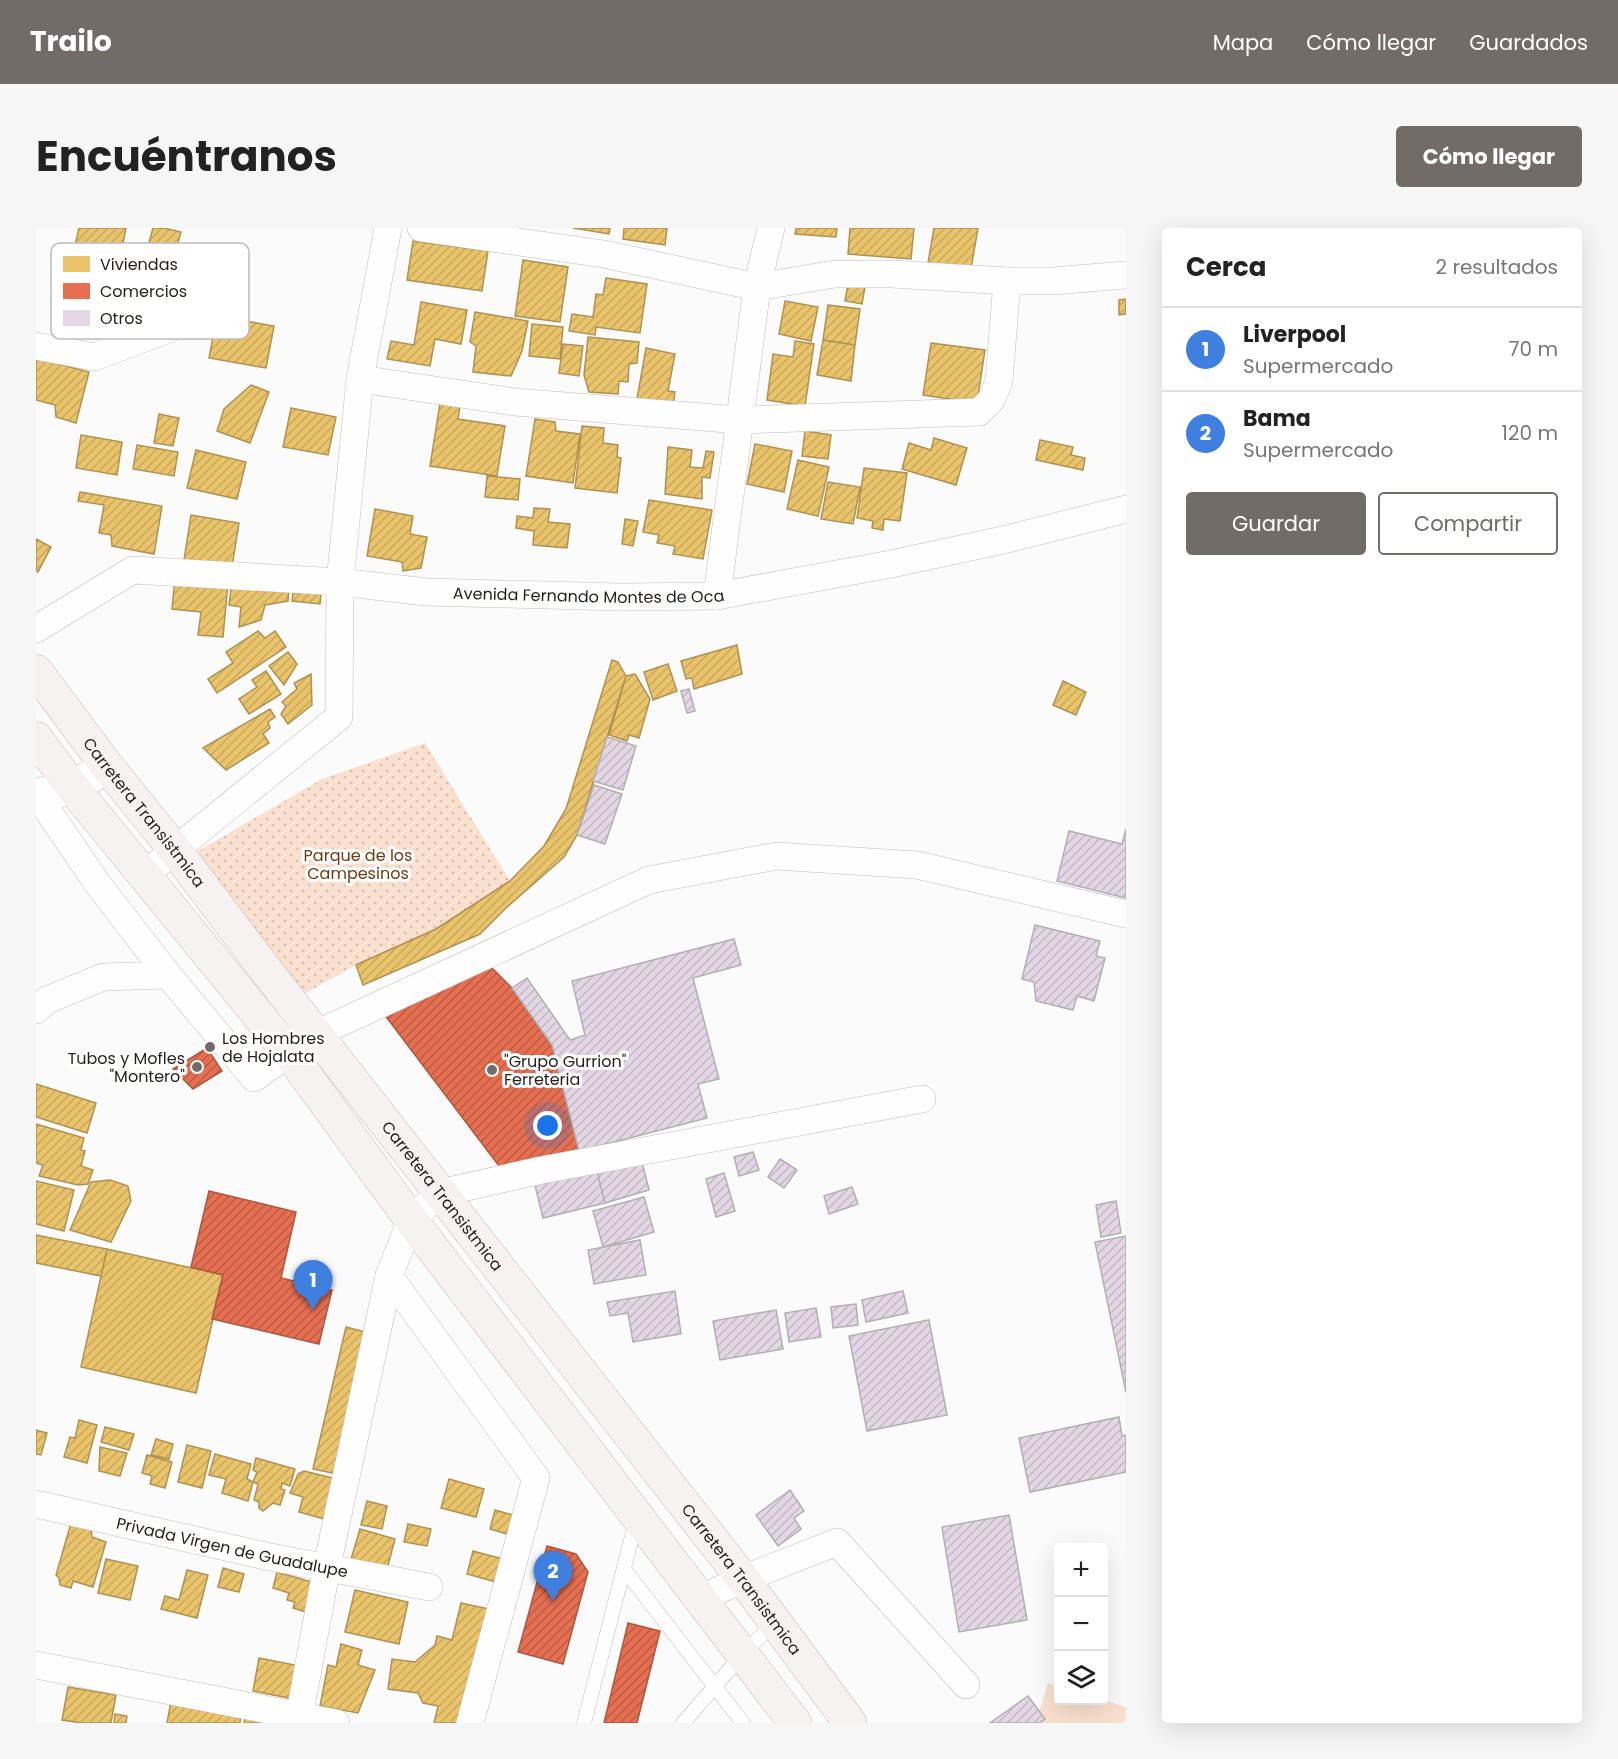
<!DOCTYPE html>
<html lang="es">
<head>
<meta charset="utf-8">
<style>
  :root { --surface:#fff; --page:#f6f6f6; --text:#222; --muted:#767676; --line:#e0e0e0; --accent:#726c68 }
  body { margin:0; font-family:Poppins,sans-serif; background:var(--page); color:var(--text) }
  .controls { position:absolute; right:18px; bottom:18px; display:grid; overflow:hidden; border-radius:6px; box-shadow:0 6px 24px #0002 }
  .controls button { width:54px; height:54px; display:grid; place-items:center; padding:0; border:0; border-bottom:2px solid var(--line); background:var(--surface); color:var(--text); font:30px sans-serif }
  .you { position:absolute; left:512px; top:898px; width:21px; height:21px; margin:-15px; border:4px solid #fff; border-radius:50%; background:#1a73e8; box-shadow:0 0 0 9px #1a73e833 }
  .badge { display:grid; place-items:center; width:39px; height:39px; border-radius:50%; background:var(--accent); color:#fff; font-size:20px; font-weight:700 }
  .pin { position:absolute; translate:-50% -50px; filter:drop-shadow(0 2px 3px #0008) }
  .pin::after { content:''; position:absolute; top:32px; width:21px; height:18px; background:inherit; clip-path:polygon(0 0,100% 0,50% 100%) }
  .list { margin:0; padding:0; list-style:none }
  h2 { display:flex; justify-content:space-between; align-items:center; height:78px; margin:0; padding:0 24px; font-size:26px }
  h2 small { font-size:20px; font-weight:400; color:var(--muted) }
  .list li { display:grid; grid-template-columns:39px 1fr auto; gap:18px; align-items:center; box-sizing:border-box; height:84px; padding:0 24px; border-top:2px solid var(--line) }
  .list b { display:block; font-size:22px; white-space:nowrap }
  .list p { margin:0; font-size:20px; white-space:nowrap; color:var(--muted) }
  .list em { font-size:20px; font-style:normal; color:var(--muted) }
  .actions { display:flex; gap:12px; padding:18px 24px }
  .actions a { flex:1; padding:14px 0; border:2px solid var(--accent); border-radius:6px; text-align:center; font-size:21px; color:var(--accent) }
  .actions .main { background:var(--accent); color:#fff }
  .icon { flex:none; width:33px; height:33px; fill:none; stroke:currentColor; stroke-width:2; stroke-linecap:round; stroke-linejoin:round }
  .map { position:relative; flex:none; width:1090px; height:1495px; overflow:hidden; border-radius:6px }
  header { display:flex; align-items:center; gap:36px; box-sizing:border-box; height:84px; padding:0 30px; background:var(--accent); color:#fff }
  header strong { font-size:28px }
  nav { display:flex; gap:33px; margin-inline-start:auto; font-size:21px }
  .intro { display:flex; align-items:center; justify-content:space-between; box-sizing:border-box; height:144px; padding:0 36px }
  h1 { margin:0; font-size:42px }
  .button { padding:15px 27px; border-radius:6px; background:var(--accent); color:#fff; font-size:21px; font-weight:700 }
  main { display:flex; gap:36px; padding:0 36px }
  aside { flex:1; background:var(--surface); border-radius:6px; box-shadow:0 6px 24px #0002 }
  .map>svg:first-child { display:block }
</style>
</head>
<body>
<header>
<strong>Trailo</strong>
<nav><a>Mapa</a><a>Cómo llegar</a><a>Guardados</a></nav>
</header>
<div class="intro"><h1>Encuéntranos</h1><a class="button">Cómo llegar</a></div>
<main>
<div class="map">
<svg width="1090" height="1495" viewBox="0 0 1090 1495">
  <defs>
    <pattern id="park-dots" width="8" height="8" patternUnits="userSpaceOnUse" patternTransform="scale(1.5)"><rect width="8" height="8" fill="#fae0ce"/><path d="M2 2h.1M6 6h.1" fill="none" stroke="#d6c0b0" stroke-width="1.8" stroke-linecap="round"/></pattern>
    <pattern id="homes-hatch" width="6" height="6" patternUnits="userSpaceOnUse" patternTransform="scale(1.5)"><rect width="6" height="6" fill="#e9c46a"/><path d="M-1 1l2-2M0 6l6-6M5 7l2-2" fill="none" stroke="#c8a85b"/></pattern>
    <pattern id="shops-hatch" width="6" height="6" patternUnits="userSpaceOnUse" patternTransform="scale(1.5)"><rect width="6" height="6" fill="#e76f51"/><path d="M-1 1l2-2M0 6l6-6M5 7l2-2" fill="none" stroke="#bb5b42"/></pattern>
    <pattern id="building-hatch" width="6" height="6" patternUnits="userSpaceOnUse" patternTransform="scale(1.5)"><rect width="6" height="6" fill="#e3d7e5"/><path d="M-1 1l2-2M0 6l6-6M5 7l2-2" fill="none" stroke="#c3b8c4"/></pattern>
  </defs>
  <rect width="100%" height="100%" fill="#fbfbfb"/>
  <path fill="#fae0ce" d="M1012,1455L1022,1459L1023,1472H1068L1090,1479V1495H1000Z"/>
  <path fill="url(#park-dots)" d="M389,515L474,653L400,701L320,737L263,769L157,626L286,551Z"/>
  <path fill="url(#homes-hatch)" stroke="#af9252" stroke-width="1.5" d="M43,0H90L84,31L38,22Z
    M117,0H128L145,4L135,40L108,33Z
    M537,0H574L573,6Z
    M588,0H631L629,17L587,11Z
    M760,0H801L800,9L759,6Z
    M814,0H878L875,31L812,26Z
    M898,0H942L935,41L892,35Z
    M377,13L452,23L446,63L371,52Z
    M487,32L532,39L524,94L479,88Z
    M570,50L611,56L604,105L560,99L559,107L533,103L536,86L557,89L560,66L567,67Z
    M813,50L830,53L826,76L809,73Z
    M1090,71V86L1083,87V72Z
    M749,73L782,79L775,113L743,106Z
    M385,74L431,82L425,116L399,111L394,138L351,131L355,113L378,117Z
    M792,77L824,81L819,117L787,112Z
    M439,84L492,93L486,123L475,148L437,144L440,118L434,114Z
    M181,88L238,98L230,140L173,130Z
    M496,96L527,99L524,131L493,128Z
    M552,109L603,114L601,135L593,136L592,154L583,153L582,166L553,164L548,147Z
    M787,112L819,117L815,153L781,147Z
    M759,113L778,116L769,178L731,172L737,126L757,129Z
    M895,115L949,122L941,175L887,167Z
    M527,116L547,118L543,148L523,145Z
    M610,120L639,126L632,163L639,164L637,178L601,171Z
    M0,130L53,144L40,195L20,189L19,177L0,172Z
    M215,157L233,164L214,215L181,203L188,181Z
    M404,175L424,178L422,191L469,198L461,248L394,238Z
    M255,180L300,189L292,227L247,219Z
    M123,186L143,190L137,218L118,215Z
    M499,191L519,194L520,203L544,206L537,255L490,248Z
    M546,198L568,200L567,215L582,217L581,229L585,230L581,265L539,260Z
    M769,203L795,207L792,231L766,228Z
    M45,207L86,214L81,247L40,240Z
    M898,210L931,220L920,257L866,241L873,215L895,222Z
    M1004,212L1037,219L1035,227L1049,230L1047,242L1000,232Z
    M719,216L756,223L748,264L711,256Z
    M101,217L142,224L138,248L97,241Z
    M632,219L656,222L654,239L667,240L670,223L678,224L674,250L666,249V271L629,266Z
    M160,222L210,234L201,271L151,260Z
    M762,232L793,239L782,288L751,281Z
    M828,240L871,245L864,293L848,291L847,302L836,300L837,293L821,290Z
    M451,248L484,251L482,272L449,269Z
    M792,254L824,259L817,296L785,291Z
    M44,264L126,278L118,326L76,318L75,307L63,305L68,277L42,273Z
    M613,272L676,282L667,331L637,326L639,318L621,315L623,307L607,304Z
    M498,280L514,281L512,294L534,296L531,320L497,317L498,303L480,300L481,288L497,290Z
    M339,281L377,288L374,306L391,309L385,340L367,343L366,334L331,328Z
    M155,287L203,295L196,339L148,332Z
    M589,291L602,293L597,318L586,316Z
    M0,311L15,319L2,344L0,343Z
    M139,350L192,355L187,409L162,407L165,384L136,381Z
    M196,353L253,359L252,373L229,377L225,392L203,399L205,379L193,377Z
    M264,354L286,356L284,376L256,373L257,365H263Z
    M222,403L229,410L239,403L250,419L181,465L172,451L197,435L190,424Z
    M701,417L706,446L658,461L656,450L650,451L645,433Z
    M252,424L261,436L248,457L233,438Z
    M576,432L582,434L590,448L541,607L528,629L469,681L444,706L327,757L320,737L400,701L474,653L508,618L530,581Z
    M632,436L641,463L617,472L608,444Z
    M230,443L245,466L213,486L203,471L221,459L216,452Z
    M275,446L276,477L252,496L245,486L250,478L246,474L261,461L258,455Z
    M599,446L614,471L603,510L593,507L591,513L573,507L590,448Z
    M1027,453L1050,464L1040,487L1017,477Z
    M234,481L239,489L232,494L234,500L227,506L233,515L190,542L167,520Z
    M0,856L60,875L51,905L0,889Z
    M0,896L48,910L45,922L49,923L45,938L57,942L52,956L42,957L3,948L7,937L0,935Z
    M74,952L92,958L95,973L75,1014L34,1002L55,954Z
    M0,953L38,962L28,1003L0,996Z
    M0,1007L71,1021L65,1048L0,1035Z
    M71,1021L187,1047L160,1165L45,1139Z
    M310,1099L333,1105L301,1246L277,1241Z
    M43,1192L61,1197L51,1235L28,1229L34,1209L39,1210Z
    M69,1199L98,1206L93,1222L65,1214Z
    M0,1202L11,1205L5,1227L0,1226Z
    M120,1211L137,1216L133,1231L115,1227Z
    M151,1217L175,1223L166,1260L142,1254Z
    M64,1219L91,1225L84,1248L63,1243Z
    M179,1226L215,1236L211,1251L217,1254L212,1273L186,1265L190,1251L173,1247Z
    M111,1227L136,1234L129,1260L114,1256L116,1248L106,1245Z
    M220,1230L259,1241L254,1258L246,1255L245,1261L249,1262L244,1277L237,1275L227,1283L223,1280V1274L218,1272L222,1256L217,1254L221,1244L217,1242Z
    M268,1243L301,1251L295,1293L263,1284L267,1269L254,1265L262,1246Z
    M413,1251L448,1261L440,1289L405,1280Z
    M331,1273L351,1278L346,1301L325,1297Z
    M459,1282L477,1287L471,1306L454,1301Z
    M35,1295L55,1301L56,1309L70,1314L57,1359L37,1353L35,1360L24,1357L23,1350L20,1347Z
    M372,1296L395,1301L391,1318L368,1314Z
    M324,1301L359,1311L351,1341L315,1331Z
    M437,1323L467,1331L460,1354L431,1346Z
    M70,1331L102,1338L94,1372L62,1365Z
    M187,1340L208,1346L203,1364L182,1359Z
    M151,1342L172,1347L161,1390L125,1381L129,1368L143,1372Z
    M241,1344L279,1355L270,1384L257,1380L259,1374L251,1372L253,1365L237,1360Z
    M319,1362L372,1374L363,1416L309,1404Z
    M425,1375L453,1381L425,1495H398L402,1478L387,1475L382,1465L352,1461L356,1431L379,1434L399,1417L401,1408L416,1412Z
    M305,1416L326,1422L322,1437L339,1442L322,1485L284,1478L292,1437L300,1439Z
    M223,1430L264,1438L258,1471L217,1463Z
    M32,1459L80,1467L75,1495H46L26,1492Z
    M135,1473L205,1488L204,1495H131Z
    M79,1486L91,1488L90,1495H78Z
    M209,1489L233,1495H208Z"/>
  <path fill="url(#shops-hatch)" stroke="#ae5740" stroke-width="1.5" d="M452,736L476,760L516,817L543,923L466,942L348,786Z
    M171,820L186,843L157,861L137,841Z
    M173,963L260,984L245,1050L296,1062L283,1116L176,1091L187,1047L155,1039Z
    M511,1318L540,1326L552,1344L527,1436L482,1424Z
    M592,1395L624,1403L601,1495H568Z"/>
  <path fill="url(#building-hatch)" stroke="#b2afb2" stroke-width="1.5" d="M653,461L659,483L651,485L645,463Z
    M571,509L600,518L587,562L557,553Z
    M558,557L586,566L569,616L541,607Z
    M1090,601V670L1021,653L1033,603L1086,616Z
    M999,697L1064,713L1060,728L1069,730L1058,773L1041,768L1037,782L1000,773L998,754L986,751Z
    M698,711L705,737L657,750L683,851L662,856L671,890L543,923L516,817L476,760L491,750L534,812L549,807L536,753Z
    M717,924L723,942L703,948L698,929Z
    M744,931L761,942L748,960L732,949Z
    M606,934L613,962L569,975L561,943Z
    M561,943L569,975L507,990L499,957Z
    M688,945L699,983L680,989L670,951Z
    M816,959L822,976L793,986L788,968Z
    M608,969L618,1004L567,1019L557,983Z
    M1080,973L1085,1005L1065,1009L1060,977Z
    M1090,1008V1164L1059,1014Z
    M604,1012L610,1047L558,1056L552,1022Z
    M639,1063L645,1106L597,1114L592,1085L574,1088L571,1074Z
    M867,1063L872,1085L830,1094L826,1072Z
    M820,1076L822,1097L797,1100L795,1079Z
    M780,1080L785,1109L753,1114L749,1085Z
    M740,1082L747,1121L684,1132L677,1093Z
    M893,1092L911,1187L831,1203L813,1108Z
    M1083,1189L1086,1208L1090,1207V1244L994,1264L983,1210Z
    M754,1262L768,1283L758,1290L765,1301L742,1318L720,1287Z
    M973,1287L991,1392L923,1404L906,1299Z
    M992,1468L1009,1491L1003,1495H954Z"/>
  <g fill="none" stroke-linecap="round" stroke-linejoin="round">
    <defs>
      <path id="service" d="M588,1341L707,1495
        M548,1495L600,1293
        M647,1495L706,1427L739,1394"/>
      <g id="minor">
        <path d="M385,0L568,26L721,59L799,46H856L971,53H1017L1090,47"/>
        <path d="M0,118L58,129L133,101"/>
        <path d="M324,151L479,174L704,192L943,184L956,171L963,153L971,53"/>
        <path d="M681,368L721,59L735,0"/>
        <path id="s1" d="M0,401L97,342L304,354L390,364L584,369L681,368L855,336L967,312L1090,281"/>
        <path d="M2,568L61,655L132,747L218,850L280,806L613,652L740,628L881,637L1090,686"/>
        <path d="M108,647L303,489L304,354L324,151L352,0"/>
        <path d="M0,782L11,772L67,749L132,747"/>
        <path d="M353,1048L500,1250L434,1495"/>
        <path id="s2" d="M0,1276L229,1328L393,1359"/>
        <path d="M664,1371L707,1351L801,1314L930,1457"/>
        <path d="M0,1437L300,1495"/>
        <path d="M262,1495L291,1338L353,1048L375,992L404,965L506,942L886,871"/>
      </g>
      <path id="tertiary" d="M0,567L37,560L71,538"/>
      <g id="primary">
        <path id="s3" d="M0,443L71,538L139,622L232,745L707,1351L814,1495"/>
        <path d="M0,510L37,560L254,826L375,992L759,1495"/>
      </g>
    </defs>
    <use href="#service" stroke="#c2bdbb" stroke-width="15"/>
    <use href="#minor" stroke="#c2bdbb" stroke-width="28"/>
    <use href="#tertiary" stroke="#c2bdbb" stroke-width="34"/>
    <use href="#primary" stroke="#c6bcba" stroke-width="34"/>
    <use href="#service" stroke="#fefefe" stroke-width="14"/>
    <use href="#minor" stroke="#fefefe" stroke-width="27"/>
    <use href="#tertiary" stroke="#fefefe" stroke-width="33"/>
    <use href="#primary" stroke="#f7f2f2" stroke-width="33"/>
  </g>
  <g fill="#726c68" stroke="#fff" stroke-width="2">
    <circle cx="174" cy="819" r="6"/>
    <circle cx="161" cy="839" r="6"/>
    <circle cx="456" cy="842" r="6"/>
  </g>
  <g text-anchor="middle" stroke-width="6" stroke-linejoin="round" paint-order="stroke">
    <g font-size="16" fill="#281f19" stroke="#fff">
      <text dy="6" stroke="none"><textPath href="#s1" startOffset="570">Avenida Fernando Montes de Oca</textPath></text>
      <text dy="6" stroke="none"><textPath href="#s3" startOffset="178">Carretera Transistmica</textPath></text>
      <text dy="6" stroke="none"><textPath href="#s3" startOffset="664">Carretera Transistmica</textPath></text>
      <text dy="6" stroke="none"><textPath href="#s2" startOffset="201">Privada Virgen de Guadalupe</textPath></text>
      <text dy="6" stroke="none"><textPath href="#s3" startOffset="1150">Carretera Transistmica</textPath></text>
    </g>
    <g font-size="16" fill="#6e390f" stroke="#fff">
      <text x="322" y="633">Parque de los<tspan x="322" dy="18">Campesinos</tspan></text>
    </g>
    <g font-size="16" fill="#281f19" stroke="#fff" text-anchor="start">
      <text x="186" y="816">Los Hombres<tspan x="186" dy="18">de Hojalata</tspan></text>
      <text x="149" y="836" text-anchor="end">Tubos y Mofles<tspan x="149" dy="18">"Montero"</tspan></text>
      <text x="468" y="839">"Grupo Gurrion"<tspan x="468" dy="18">Ferreteria</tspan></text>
    </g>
  </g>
  <rect x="15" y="15" width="198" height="96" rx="9" fill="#fff" stroke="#bebcba" stroke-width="1.5"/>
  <rect x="27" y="28" width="27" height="16" fill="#e9c46a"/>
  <rect x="27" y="55" width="27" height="16" fill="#e76f51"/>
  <rect x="27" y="82" width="27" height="16" fill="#e3d7e5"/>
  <g font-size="16" fill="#281f19">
    <text x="64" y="42">Viviendas</text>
    <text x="64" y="69">Comercios</text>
    <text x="64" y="96">Otros</text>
  </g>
</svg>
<div class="controls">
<button>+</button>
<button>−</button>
<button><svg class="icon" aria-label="layers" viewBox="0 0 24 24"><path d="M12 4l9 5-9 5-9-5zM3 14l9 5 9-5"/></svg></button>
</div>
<div class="you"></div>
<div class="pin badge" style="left:277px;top:1082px;background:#3f7fe0">1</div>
<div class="pin badge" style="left:517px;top:1373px;background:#3f7fe0">2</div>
</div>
<aside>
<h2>Cerca<small>2 resultados</small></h2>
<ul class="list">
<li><span class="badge" style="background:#3f7fe0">1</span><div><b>Liverpool</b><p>Supermercado</p></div><em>70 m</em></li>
<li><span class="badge" style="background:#3f7fe0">2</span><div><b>Bama</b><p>Supermercado</p></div><em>120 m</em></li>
</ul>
<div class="actions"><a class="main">Guardar</a><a>Compartir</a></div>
</aside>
</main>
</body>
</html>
